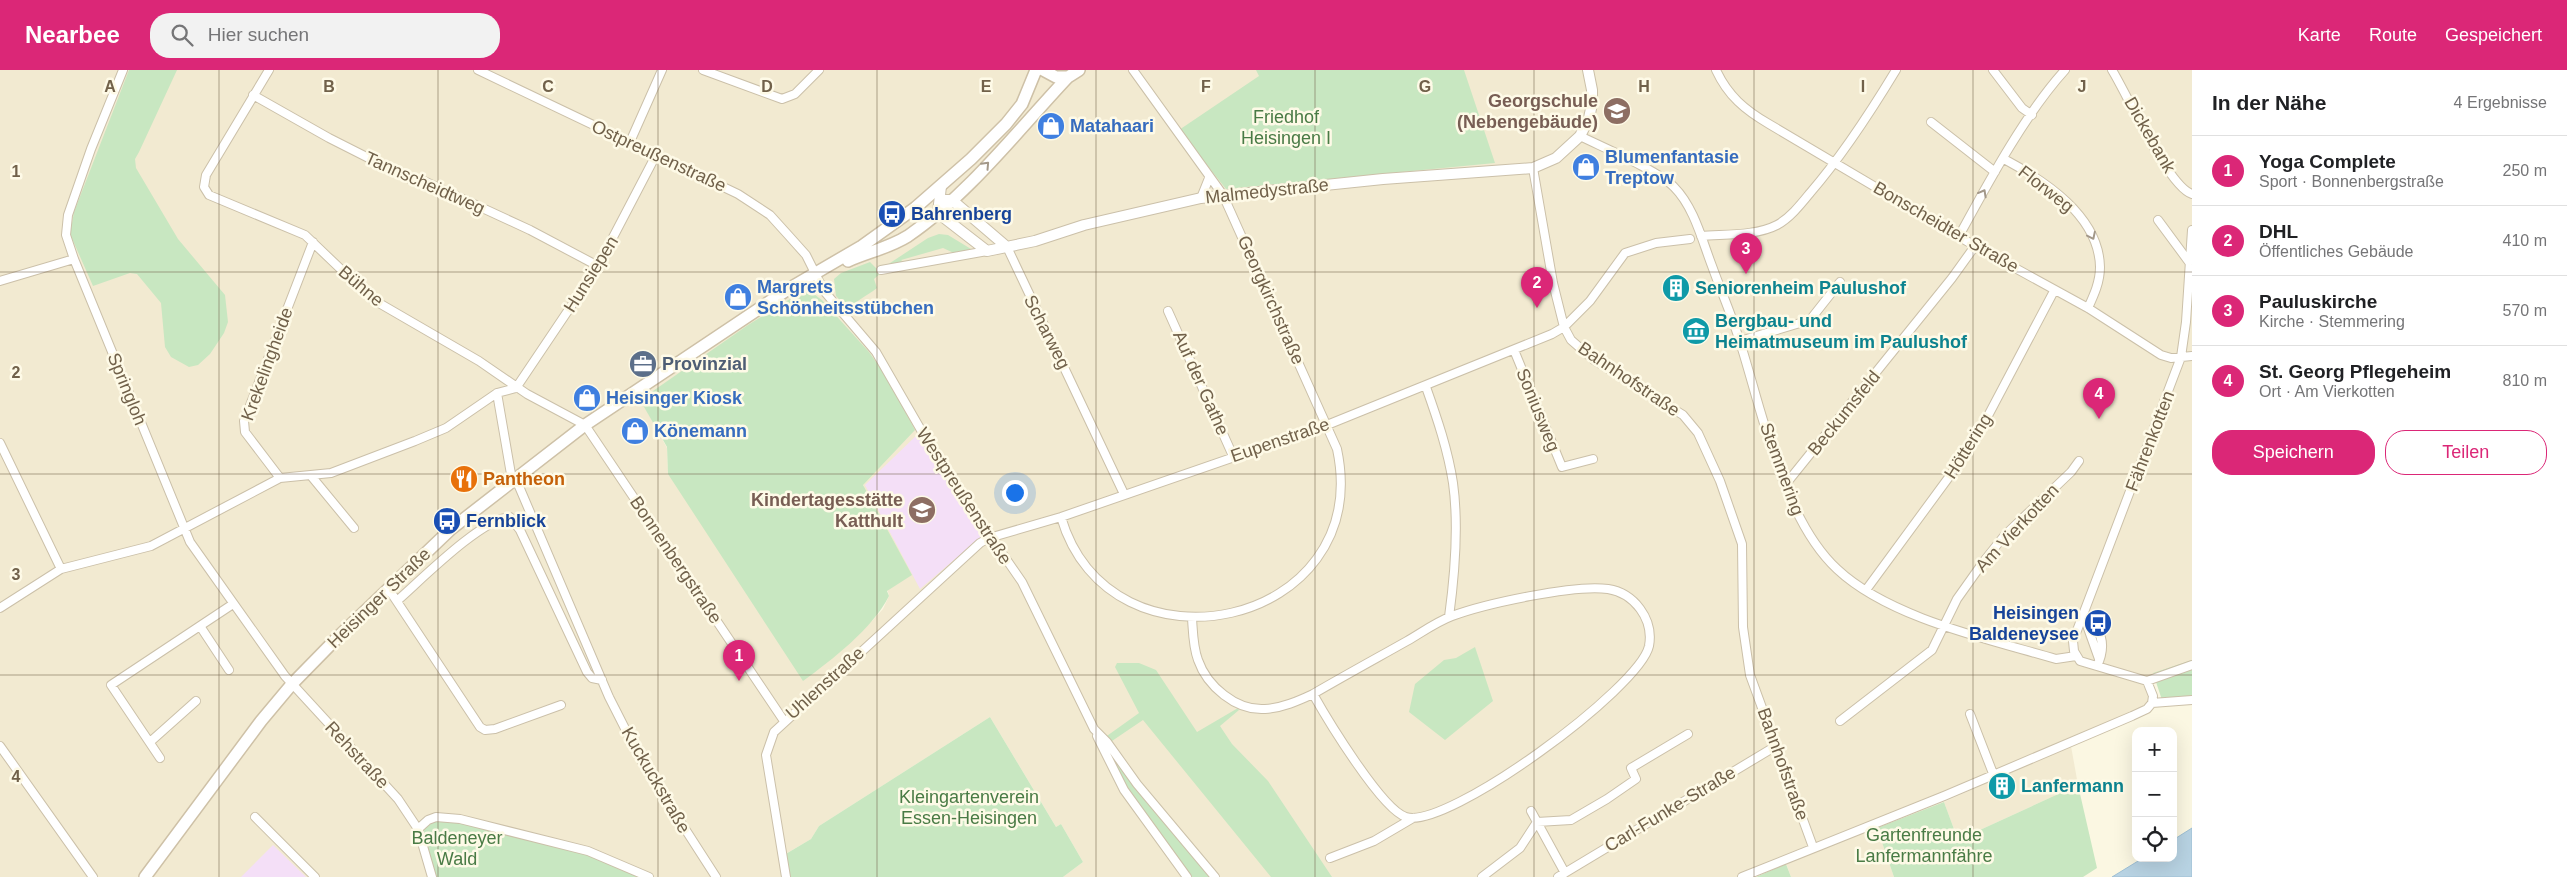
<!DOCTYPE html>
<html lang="de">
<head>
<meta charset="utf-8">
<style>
  :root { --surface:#fff; --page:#f2f2f2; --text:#202124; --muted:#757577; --line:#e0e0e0; --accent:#db2777 }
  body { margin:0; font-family:Helvetica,sans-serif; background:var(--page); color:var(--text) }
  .controls { position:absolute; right:15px; bottom:15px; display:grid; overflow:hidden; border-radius:10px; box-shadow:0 5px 20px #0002 }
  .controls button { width:45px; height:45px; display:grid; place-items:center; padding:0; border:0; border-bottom:1px solid var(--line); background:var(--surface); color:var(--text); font:25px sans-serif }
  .you { position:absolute; left:1014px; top:422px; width:18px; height:18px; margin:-12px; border:4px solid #fff; border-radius:50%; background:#1a73e8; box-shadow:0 0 0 8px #1a73e833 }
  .badge { display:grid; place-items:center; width:32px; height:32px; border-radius:50%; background:var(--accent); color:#fff; font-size:16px; font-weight:700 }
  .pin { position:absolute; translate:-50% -41px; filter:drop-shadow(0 1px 2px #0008) }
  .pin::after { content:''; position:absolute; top:26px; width:18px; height:15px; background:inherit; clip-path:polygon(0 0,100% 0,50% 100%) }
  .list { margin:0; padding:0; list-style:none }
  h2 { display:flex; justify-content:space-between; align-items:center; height:65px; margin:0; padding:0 20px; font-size:21px }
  h2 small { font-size:16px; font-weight:400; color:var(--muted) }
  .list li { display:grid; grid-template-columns:32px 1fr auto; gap:15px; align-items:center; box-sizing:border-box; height:70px; padding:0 20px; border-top:1px solid var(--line) }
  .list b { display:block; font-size:19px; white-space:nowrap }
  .list p { margin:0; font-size:16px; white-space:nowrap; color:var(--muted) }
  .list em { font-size:16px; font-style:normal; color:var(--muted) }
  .actions { display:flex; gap:10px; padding:15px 20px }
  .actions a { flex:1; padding:11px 0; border:1px solid var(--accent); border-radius:20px; text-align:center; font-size:18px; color:var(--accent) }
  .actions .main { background:var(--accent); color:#fff }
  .icon { flex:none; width:28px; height:28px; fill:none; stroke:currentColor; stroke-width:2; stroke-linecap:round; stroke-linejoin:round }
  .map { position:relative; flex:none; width:2192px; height:807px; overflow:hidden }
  header { display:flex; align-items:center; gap:30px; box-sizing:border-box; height:70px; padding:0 25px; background:var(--accent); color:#fff }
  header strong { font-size:24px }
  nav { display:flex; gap:28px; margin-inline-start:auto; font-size:18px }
  .search { width:350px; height:45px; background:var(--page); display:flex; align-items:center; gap:12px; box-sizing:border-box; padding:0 18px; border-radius:20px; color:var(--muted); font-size:19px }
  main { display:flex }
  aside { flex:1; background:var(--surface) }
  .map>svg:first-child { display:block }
</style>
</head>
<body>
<header>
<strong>Nearbee</strong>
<div class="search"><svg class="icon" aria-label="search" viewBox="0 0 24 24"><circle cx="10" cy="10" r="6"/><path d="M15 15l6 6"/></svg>Hier suchen</div>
<nav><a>Karte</a><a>Route</a><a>Gespeichert</a></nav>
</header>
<main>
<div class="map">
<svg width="2192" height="807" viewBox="0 0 2192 807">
  <rect width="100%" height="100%" fill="#fbf7e2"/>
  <path fill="#f2ead1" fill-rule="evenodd" d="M0,0H2192V592L2146,611L2152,625L2146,638L1875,752L1894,807H1791L1784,788L1741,807H1063L1083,792L1061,754L1056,757L990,647L819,756L811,769L782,786L785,807H0ZM803,221L814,224L822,230L869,283L863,414L889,526L883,539L872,551L668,404L667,378L641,330Z
    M2071,676L2078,715L1958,770L1944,732Z"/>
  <path fill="#f4dff7" d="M918,364L982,466L920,519L865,415Z
    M273,775L306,807H241Z"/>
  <path fill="#c8e7c1" d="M129,0H177L139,82L135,89L136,98L178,169L225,225L228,252L224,263L210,284L198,295L189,297L171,287L165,277L161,233L137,204L130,203L93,216L70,164L74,142Z
    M1256,0H1464L1495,93L1226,119L1179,60L1259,6Z
    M939,164L948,165L971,179L956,184L943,178L901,190L905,193L887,195L928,168Z
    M870,192L881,203L874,209L877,218C866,227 858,228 849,240L836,226L834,209L841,203Z
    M803,221L814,224L822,230L869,282L888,309L915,360L863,415L912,505L887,521L889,526C873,558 832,590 803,611L668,404L667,377L640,330L748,255Z
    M1475,577L1493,631L1445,670L1409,642L1415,614L1444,590L1456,588Z
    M2192,590V628L2162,630L2153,603Z
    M1117,593H1139L1156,600L1197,662L1238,638L1239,640L1220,656L1232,674L1268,711L1332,807H1271L1143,650L1109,673L1104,668L1139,643L1115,597Z
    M990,647L1056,757L1061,754L1083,792L1063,807H787L784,785L811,769L819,756Z
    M1097,664L1213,807H1192L1126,715Z
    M2078,715L2097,798L2083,807H1894L1877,758L1944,732L1958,770Z
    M444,748L566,777L646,807H435L420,760L425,754Z
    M1786,794L1791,807H1756Z"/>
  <path fill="#b8d3e3" stroke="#9ebfd4" d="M2192,758V807H2112L2143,788H2173V770Z"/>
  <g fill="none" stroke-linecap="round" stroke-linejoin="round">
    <defs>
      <path id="minor" d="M123,0L91,79L68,145L66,165L74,189L190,472L285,606L398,729L418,759L432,807
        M269,0L206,105L204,117L209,125L305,165L372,229L479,291L527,324L585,355L784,651
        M478,0L738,124L770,145L789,166L806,185L824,221L876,282L940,393L1022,512L1094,659L1107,672L1137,714L1215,807
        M703,0L782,29L795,24L819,0
        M1716,0C1728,26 1745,40 1769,54L1975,176L2088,238L2161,285L2171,288L2192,286
        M1993,0L2022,38L2032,45
        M2112,0C2128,26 2168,116 2192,124
        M253,25L329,68L412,110L424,111L530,160L598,196
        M1931,52L1995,102
        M1580,66C1602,77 1659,101 1674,117C1694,137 1702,170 1712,196C1721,221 1732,246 1740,272C1762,341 1783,449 1837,499C1889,548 1988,569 2056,589L2076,586
        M630,72L662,0
        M2004,89C2045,111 2099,146 2100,197C2100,212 2094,225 2088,238
        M1533,98L1553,213L1564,257L1571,270L1594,290L1683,345L1698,363L1720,411L1742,474L1743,557L1750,605L1813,777
        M1201,128L1209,108
        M2158,150L2189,192
        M1701,166C1725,164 1756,166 1777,155C1790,148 1801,134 1810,123C1843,85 1870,43 1896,0
        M1959,166C1988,113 2025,44 2065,0
        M1007,177L1124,424
        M881,200L987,181
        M0,211L74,189
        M1168,241L1233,386
        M1740,271L1810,250L1840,212
        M1514,280L1562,397L1593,389
        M1426,317C1437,348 1448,380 1453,413C1459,456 1455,503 1449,547
        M516,318L598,196L656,85
        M497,323L512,410
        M0,373L61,499
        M312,407L354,458
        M515,407L609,627L642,692L716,807
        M280,408L245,362L244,351L313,172
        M1785,415L1952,208L1975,176
        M1061,447C1110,614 1375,558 1337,379L1223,125L1133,0
        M388,518L480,657L485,660L495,659L561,635
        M1866,520L1960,392L1981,359L2054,221
        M398,530C421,510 481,449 510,447L520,460L587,602L592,608L602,610
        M0,538L61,499L151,476L280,408L331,403L415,371L446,358L497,323L516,318
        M2083,544C2102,558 2107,575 2097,596
        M2083,544L2099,589
        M1192,548C1193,562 1193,577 1198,590C1207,616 1236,641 1265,639C1282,638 1298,631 1313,624C1344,606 1375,589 1407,571C1421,563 1436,552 1452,546C1484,534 1575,514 1608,519C1634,523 1654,549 1649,576C1640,618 1447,760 1406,747C1382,740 1327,649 1313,624
        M200,556L229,600
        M2147,611L2192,595
        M2152,633L2153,626L2147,611L2080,591L2074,581L2073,571L2181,287L2186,252L2192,160
        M1970,644L1994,706
        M1840,651L1932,580L1957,529L1984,491L2004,466L2071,402L2079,391
        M1097,666L1124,720L1187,807
        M150,672L196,631
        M0,676L93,807
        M160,688L111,615L233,534
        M1531,741L1565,803
        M255,747L315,807
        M418,759L428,750L436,747L460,749L588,781L649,807
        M1330,788L1374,771L1413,748
        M786,807L766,685L774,662L980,473L989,468L1061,447L1327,355L1552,264L1564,257L1590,231L1625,183L1656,173L1690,169
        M1482,807L1520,778L1537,752L1571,750L1607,729L1636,709L1631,698L1688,664
        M1558,807L1776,676
        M1742,807L1944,726L2132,646L2147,639L2152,633L2192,630"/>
      <path id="tertiary" d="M941,116L938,143L987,181L1035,171L1084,155L1201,128L1383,109L1533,98L1556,88L1580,66L1589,48L1592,34V20L1588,0
        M945,130H952L1007,177"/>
      <path id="secondary" d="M1043,0L1056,7H1068
        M848,191C868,182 889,178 908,166C968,125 1019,59 1068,7L1079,0
        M145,807L261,651L292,614L339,566L451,459L585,355L790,218L862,176L915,138L971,89L1006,54L1022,34L1036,0"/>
    </defs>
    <use href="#minor" stroke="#cbc0a9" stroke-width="10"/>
    <use href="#tertiary" stroke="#cbc0a9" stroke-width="12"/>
    <use href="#secondary" stroke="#cec1a7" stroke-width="14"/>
    <use href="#minor" stroke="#fff" stroke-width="8"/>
    <use href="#tertiary" stroke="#fff" stroke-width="10"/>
    <use href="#secondary" stroke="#fff" stroke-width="11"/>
  </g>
  <defs><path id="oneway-chevron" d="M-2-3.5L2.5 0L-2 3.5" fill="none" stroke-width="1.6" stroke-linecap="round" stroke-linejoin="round" transform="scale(1.25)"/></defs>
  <g stroke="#a39889">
    <use href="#oneway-chevron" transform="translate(986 95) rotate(-47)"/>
    <use href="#oneway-chevron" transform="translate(1983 123) rotate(-61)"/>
    <use href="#oneway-chevron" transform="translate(2092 166) rotate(64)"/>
  </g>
  <path fill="none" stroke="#71614a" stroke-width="1" stroke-opacity="0.55" d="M219,0V807M438,0V807M658,0V807M877,0V807M1096,0V807M1315,0V807M1534,0V807M1754,0V807M1973,0V807M0,202H2192M0,404H2192M0,605H2192"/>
  <defs>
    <symbol id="school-disc" viewBox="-11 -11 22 22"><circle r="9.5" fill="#8d6e63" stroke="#fefae7"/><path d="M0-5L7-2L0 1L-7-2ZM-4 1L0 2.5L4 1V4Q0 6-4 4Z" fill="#fff"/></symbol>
    <symbol id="shop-disc" viewBox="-11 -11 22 22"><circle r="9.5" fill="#3f7fe0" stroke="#fefae7"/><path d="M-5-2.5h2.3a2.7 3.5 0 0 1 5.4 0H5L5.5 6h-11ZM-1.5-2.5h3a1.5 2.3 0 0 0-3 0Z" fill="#fff"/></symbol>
    <symbol id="bus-disc" viewBox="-11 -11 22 22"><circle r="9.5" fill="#1a4fb4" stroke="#fefae7"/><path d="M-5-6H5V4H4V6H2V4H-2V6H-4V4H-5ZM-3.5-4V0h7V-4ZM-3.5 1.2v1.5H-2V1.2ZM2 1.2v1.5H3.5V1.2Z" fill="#fff"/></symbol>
    <symbol id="building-disc" viewBox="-11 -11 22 22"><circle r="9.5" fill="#0f9aa8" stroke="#fefae7"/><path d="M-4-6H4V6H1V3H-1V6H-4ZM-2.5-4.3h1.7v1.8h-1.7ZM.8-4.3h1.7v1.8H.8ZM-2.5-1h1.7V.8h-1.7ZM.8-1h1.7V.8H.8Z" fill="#fff"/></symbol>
    <symbol id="museum-disc" viewBox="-11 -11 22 22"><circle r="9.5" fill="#0f9aa8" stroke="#fefae7"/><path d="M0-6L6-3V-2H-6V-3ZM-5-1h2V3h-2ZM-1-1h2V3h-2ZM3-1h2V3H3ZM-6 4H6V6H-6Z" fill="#fff"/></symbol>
    <symbol id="office-disc" viewBox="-11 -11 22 22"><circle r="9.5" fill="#5c6f8a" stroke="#fefae7"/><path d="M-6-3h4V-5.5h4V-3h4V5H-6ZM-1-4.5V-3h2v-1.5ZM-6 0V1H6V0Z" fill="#fff"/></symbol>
    <symbol id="restaurant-disc" viewBox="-11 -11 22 22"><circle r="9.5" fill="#e8710a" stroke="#fefae7"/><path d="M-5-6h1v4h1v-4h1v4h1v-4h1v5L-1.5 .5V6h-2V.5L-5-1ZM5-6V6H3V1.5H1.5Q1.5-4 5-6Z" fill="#fff"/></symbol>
  </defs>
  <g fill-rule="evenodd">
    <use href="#school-disc" x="1601" y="25" width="32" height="32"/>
    <use href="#shop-disc" x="1035" y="40" width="32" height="32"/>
    <use href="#shop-disc" x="1570" y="81" width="32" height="32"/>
    <use href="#bus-disc" x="876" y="128" width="32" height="32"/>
    <use href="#building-disc" x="1660" y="202" width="32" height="32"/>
    <use href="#shop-disc" x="722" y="211" width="32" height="32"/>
    <use href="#museum-disc" x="1680" y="245" width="32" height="32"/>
    <use href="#office-disc" x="627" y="278" width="32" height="32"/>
    <use href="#shop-disc" x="571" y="312" width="32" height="32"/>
    <use href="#shop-disc" x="619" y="345" width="32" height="32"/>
    <use href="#restaurant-disc" x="448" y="393" width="32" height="32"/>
    <use href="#school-disc" x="906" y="424" width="32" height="32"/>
    <use href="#bus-disc" x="431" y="435" width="32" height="32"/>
    <use href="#bus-disc" x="2082" y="537" width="32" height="32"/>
    <use href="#building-disc" x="1986" y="700" width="32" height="32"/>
  </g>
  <g text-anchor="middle" stroke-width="5" stroke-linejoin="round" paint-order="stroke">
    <g font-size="18" font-weight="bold" fill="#785e54" stroke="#fefae7" text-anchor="end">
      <text x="1598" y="37">Georgschule<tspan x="1598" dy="21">(Nebengebäude)</tspan></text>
      <text x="903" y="436">Kindertagesstätte<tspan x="903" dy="21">Katthult</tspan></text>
    </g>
    <g font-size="18" fill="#497b45" stroke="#fefae7">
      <text x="1286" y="53">Friedhof<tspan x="1286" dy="21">Heisingen I</tspan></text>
      <text x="969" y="733">Kleingartenverein<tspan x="969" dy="21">Essen-Heisingen</tspan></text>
      <text x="1924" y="771">Gartenfreunde<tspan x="1924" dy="21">Lanfermannfähre</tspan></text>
      <text x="457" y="774">Baldeneyer<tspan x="457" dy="21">Wald</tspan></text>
    </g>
    <g font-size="18" font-weight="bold" fill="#366cbe" stroke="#fefae7" text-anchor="start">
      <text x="1070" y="62">Matahaari</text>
      <text x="1605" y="93">Blumenfantasie<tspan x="1605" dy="21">Treptow</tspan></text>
      <text x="757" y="223">Margrets<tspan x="757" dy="21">Schönheitsstübchen</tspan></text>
      <text x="606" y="334">Heisinger Kiosk</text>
      <text x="654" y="367">Könemann</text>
    </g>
    <g font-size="18" fill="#71614a" stroke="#fefae7">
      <text transform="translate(2150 65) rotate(60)" y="6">Dickebank</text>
      <text transform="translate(659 86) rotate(25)" y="6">Ostpreußenstraße</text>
      <text transform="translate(425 113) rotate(24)" y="6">Tannscheidtweg</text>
      <text transform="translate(2046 119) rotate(38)" y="6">Florweg</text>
      <text transform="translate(1267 121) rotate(-6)" y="6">Malmedystraße</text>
      <text transform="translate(1946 157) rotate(30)" y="6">Bonscheidter Straße</text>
      <text transform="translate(591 204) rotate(-58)" y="6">Hunsiepen</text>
      <text transform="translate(361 216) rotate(40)" y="6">Bühne</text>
      <text transform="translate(1271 230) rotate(66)" y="6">Georgkirchstraße</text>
      <text transform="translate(1047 262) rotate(63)" y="6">Scharweg</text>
      <text transform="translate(267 294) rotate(-70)" y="6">Krekelingheide</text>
      <text transform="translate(1629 309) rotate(34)" y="6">Bahnhofstraße</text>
      <text transform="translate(1201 313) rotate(66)" y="6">Auf der Gathe</text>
      <text transform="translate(127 319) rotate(68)" y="6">Springloh</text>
      <text transform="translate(1538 340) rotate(68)" y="6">Soniusweg</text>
      <text transform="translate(1844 343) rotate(-51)" y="6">Beckumsfeld</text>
      <text transform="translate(1280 370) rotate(-19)" y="6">Eupenstraße</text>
      <text transform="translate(2150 371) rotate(-69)" y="6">Fährenkotten</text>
      <text transform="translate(1968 376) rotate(-58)" y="6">Höttering</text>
      <text transform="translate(1782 399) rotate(70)" y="6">Stemmering</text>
      <text transform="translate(964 426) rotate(57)" y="6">Westpreußenstraße</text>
      <text transform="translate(2017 458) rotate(-47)" y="6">Am Vierkotten</text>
      <text transform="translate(676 490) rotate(56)" y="6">Bonnenbergstraße</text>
      <text transform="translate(379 528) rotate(-44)" y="6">Heisinger Straße</text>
      <text transform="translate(825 613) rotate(-42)" y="6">Uhlenstraße</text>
      <text transform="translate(357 685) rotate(47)" y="6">Rehstraße</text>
      <text transform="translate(1783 694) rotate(70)" y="6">Bahnhofstraße</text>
      <text transform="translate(656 710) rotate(60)" y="6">Kuckuckstraße</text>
      <text transform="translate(1670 739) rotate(-31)" y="6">Carl-Funke-Straße</text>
    </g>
    <g font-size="18" font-weight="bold" fill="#164399" stroke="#fefae7" text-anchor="start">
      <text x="911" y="150">Bahrenberg</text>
      <text x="466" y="457">Fernblick</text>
      <text x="2079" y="549" text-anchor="end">Heisingen<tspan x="2079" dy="21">Baldeneysee</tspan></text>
    </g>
    <g font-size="18" font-weight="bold" fill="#0d838f" stroke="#fefae7" text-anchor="start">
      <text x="1695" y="224">Seniorenheim Paulushof</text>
      <text x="1715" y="257">Bergbau- und<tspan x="1715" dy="21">Heimatmuseum im Paulushof</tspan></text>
      <text x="2021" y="722">Lanfermann</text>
    </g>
    <g font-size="18" font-weight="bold" fill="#4e5e75" stroke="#fefae7" text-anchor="start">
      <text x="662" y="300">Provinzial</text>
    </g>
    <g font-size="18" font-weight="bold" fill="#c56008" stroke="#fefae7" text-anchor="start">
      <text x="483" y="415">Pantheon</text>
    </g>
  </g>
  <g font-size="16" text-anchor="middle" font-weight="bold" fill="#71614a" stroke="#fefae7" stroke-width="5" stroke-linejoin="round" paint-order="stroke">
    <text x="110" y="22">A</text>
    <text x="329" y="22">B</text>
    <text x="548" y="22">C</text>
    <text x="767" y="22">D</text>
    <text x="986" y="22">E</text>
    <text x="1206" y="22">F</text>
    <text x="1425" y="22">G</text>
    <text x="1644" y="22">H</text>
    <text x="1863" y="22">I</text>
    <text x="2082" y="22">J</text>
    <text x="16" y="107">1</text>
    <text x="16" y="308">2</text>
    <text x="16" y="510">3</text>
    <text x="16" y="712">4</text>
  </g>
</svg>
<div class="controls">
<button>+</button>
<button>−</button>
<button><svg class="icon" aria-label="locate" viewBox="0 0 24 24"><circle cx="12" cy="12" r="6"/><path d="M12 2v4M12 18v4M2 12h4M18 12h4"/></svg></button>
</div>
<div class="you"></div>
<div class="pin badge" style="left:739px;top:611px">1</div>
<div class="pin badge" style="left:1537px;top:238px">2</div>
<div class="pin badge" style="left:1746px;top:204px">3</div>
<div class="pin badge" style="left:2099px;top:349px">4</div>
</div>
<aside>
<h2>In der Nähe<small>4 Ergebnisse</small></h2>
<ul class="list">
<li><span class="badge">1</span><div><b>Yoga Complete</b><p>Sport · Bonnenbergstraße</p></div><em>250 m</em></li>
<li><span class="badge">2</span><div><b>DHL</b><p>Öffentliches Gebäude</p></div><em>410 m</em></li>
<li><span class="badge">3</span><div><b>Pauluskirche</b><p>Kirche · Stemmering</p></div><em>570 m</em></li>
<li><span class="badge">4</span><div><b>St. Georg Pflegeheim</b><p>Ort · Am Vierkotten</p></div><em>810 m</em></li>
</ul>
<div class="actions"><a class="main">Speichern</a><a>Teilen</a></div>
</aside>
</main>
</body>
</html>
